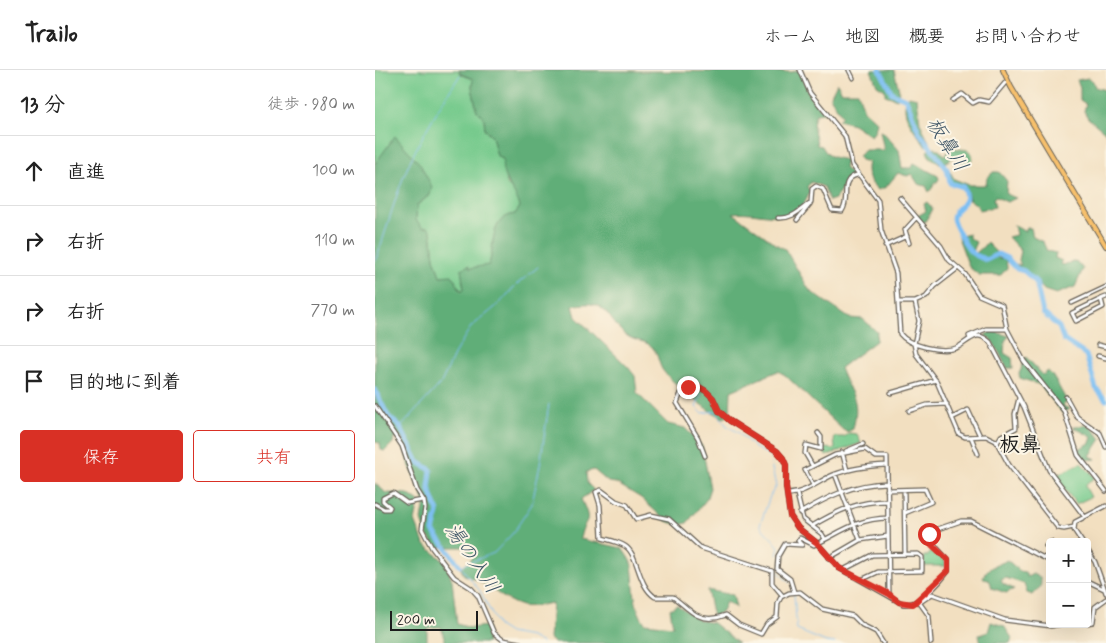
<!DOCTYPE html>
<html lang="ja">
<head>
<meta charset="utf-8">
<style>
  :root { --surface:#fff; --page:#f6f6f6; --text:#222; --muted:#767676; --line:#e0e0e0; --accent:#d93025 }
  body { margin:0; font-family:Mynerve,"Klee One",sans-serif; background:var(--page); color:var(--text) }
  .controls { position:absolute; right:15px; bottom:15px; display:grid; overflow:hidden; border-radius:5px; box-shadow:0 5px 20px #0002 }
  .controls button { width:45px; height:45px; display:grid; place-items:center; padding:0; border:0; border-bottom:1px solid var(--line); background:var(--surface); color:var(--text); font:25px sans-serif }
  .scale { position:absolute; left:15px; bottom:12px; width:88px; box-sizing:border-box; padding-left:5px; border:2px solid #1c1c1c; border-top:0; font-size:14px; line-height:18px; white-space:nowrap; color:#1c1c1c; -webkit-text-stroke:4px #fcf5e5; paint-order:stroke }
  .stop { position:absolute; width:15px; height:15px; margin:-11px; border:4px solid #d93025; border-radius:50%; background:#fff }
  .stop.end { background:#d93025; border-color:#fff; box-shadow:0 1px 5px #0008 }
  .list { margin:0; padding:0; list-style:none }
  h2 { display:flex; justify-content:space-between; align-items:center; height:65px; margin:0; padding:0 20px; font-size:21px }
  h2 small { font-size:16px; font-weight:400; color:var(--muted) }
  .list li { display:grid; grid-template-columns:32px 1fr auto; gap:15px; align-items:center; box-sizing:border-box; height:70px; padding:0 20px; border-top:1px solid var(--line) }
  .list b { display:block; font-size:19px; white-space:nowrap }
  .list em { font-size:16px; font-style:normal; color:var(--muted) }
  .actions { display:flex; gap:10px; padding:15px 20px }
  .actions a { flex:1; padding:11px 0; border:1px solid var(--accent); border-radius:5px; text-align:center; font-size:18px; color:var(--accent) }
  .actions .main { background:var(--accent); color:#fff }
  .icon { flex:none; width:28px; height:28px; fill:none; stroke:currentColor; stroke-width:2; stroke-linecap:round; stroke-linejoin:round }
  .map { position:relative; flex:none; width:731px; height:573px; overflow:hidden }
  header { display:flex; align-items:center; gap:30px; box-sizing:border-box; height:70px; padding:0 25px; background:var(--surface); border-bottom:1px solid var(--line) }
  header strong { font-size:24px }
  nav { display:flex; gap:28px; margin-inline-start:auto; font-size:18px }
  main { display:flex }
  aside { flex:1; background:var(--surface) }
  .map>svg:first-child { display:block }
</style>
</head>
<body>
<header>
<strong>Trailo</strong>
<nav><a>ホーム</a><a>地図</a><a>概要</a><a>お問い合わせ</a></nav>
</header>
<main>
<aside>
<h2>13 分<small>徒歩 · 980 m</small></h2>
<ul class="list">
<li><svg class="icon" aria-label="ahead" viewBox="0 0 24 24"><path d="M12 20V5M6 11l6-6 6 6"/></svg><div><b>直進</b></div><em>100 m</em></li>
<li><svg class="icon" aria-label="right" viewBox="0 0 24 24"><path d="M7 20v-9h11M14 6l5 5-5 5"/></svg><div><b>右折</b></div><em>110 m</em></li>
<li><svg class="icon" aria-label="right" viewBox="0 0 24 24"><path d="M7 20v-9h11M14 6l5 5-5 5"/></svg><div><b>右折</b></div><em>770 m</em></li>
<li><svg class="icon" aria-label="arrive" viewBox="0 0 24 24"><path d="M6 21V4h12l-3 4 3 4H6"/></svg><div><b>目的地に到着</b></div></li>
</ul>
<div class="actions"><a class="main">保存</a><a>共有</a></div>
</aside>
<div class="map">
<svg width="731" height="573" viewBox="0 0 731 573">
  <rect width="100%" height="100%" fill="#fcf5e5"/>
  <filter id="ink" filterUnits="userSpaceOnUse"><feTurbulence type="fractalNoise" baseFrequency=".02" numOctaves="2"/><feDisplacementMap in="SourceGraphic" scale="10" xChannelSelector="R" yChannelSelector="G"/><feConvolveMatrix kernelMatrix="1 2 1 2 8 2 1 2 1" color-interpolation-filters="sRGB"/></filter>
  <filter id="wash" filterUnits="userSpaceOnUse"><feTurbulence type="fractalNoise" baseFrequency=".0096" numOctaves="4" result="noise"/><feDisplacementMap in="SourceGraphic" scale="20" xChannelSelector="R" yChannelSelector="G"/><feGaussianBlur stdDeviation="1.12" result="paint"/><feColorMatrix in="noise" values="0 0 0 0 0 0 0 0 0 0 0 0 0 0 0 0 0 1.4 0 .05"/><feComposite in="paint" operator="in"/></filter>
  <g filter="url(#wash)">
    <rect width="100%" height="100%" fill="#f2dfc0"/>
    <path fill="#77ca8d" stroke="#4a7354" d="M0,0H84L86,4L98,9L97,17L102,41L109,48L110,60L117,66L122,86L128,89L131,113L142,126L145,137L140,144C114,148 120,175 114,195L108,198H94L87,210L89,217L88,221C79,215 80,203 65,206L59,188L56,161L48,158L41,150L42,135L55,125L13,79L0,94Z
      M474,363L482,364L486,373L451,386L448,378L460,379L459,367H469Z
      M706,393L720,407L710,416L716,427L701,434L680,406Z
      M557,480L570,491L571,496H549V486H553Z"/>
    <path fill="#61ae78" stroke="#3e654a" d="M84,0L417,2L424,0L436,28L450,43L441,44C435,57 441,62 442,75L447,76C454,89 459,87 471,90L469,98L477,105L471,111L460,129L454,131L449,117L436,112L432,117L435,121C421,162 389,139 358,143L402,175L410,179L435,221L474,248L488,249L502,262L501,271L465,298C475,326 486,326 478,359L472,362L468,360L410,305L403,301L356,321L355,345L349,348C335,344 299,314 289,302C283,295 284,285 278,278C271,270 262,272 254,267C241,260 236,244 225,237C218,232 206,234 198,236L201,247L253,297L260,306L262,323L293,354L310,358L327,376L335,418L331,430L312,453L304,455L291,451L266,428L241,413L233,412L219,400L211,402L212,413L219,420L206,429C219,457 209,445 205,469L247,478C250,483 256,490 257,496C260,516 257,535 270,553L298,556L295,539L302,535L324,550L338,553L363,573H179L174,569L177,533C169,534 155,538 147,536C125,530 111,510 89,505L86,499L98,487L89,477H62L51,465L47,450L50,432L34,394L27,369L19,367L18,373L10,381L6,380L5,373L0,372V94L20,66L45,94L57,117L55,125L42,135L41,150L48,158L53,157L56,161L59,188L65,206L77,205L86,221L89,219L86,199L94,195L95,198L114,195C120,175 114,148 140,144L145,137C141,120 124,109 128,89L122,86L117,66L110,60L109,48L102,41L97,17L98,9L86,4Z
      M496,0H519L524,20L522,29L510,25V20L502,15Z
      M713,8L718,11L720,17L730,20L731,23V63L713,48L709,41L711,34L705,30V17L702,10Z
      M462,13L467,22H483L489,40L502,52L500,61L496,66L478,54L463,50L467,46L455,27Z
      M534,26L542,28L545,53L555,74L550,76C543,63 521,42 534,26Z
      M505,61L508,62L524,80L527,98H536L539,93L563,106L564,109L554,122L551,116L543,114L537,104L532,106L523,103L511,117L503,120C494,112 490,103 493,92L486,90L483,86L490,80H509Z
      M577,74L580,78C588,81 596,76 598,89L591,95L579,87L566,95L554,86L552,81L560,77L570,85L574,81V76Z
      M572,96L579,109L594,115H611L612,108L618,102H624L632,111L631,124L641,128L632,132L621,127L618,128L620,137L604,140L603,136L594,129L590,117L577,112L570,97Z
      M552,132L558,139L549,153L541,147L551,141L549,134Z
      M639,155L650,162L652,158H656L658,167L668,172L672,181L681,183L680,188L687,191L685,193L687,195L701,191L708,199L700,217L681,224L669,220L660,209L641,195H646L644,190L646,181L633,167L641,165Z
      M594,164V168L601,172L596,184L599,185L612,173L621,182L623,188L631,189L632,198L626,205H604L594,197L583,167Z
      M617,261L634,266L630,271L629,283L637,288L638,298H632C625,287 622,273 610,265Z
      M651,287L668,305L673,301C678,304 688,325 693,333L688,334L687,336L695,339L688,342L689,345L665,315L645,308L644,304Z
      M712,355L718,358L726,369L715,386L721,389L708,390L702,380L715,373L717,367L698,357Z
      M0,413L11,423L33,424L44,432L40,451L49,474L70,492L77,510L82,554L95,558L112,556V573H71L66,557L52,558V573H0Z
      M632,490L645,501L650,502L652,507L658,504L665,507C668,516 664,519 658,525L652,523L649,514L631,508L626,510L628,514L639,519L631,523L617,518L615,511L608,508C611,496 623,496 632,490Z
      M332,520L358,525L361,538L351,532L347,541L338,547Z
      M616,552L629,556L637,568L635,573H606L604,565L613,562Z"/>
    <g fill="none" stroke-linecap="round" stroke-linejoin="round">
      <path stroke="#7dbff3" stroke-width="1" d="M0,192C9,168 15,145 23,122C36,82 62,40 85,5
        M309,324L320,321L326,325L321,337L327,343L341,341L352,356L363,362L380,378L394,385L401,416L395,426L385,455C391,464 398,468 404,477L402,485
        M25,358L66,313L82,279L96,257L124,234L141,215L163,197
        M401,500L415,513
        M419,524L422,560L451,572L460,573
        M167,573L156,567L134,563L123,556L105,521L85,496L119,483L138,463L157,434L165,395L174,334"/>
      <path stroke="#7dbff3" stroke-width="5" d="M505,0L517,23L531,29L544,62L572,99L575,113L588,117C597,137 579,134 578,148C577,151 593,180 596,182C600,186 606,187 611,190L623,184L632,188L642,199L649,201L661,212L668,243L684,257L689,270L711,285L721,318L731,330
        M0,320L13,346L25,357L43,392L56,400L54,418L63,442L58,461L85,496"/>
    </g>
  </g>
  <g filter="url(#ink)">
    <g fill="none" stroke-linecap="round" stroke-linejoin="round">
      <defs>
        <path id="minor" d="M425,0L435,23L470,66L477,95L503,130L506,160L521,203L525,264C534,276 566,283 581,278C588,275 594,268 602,266C608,265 611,269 615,272L649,337L674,400L709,446
          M474,0L478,8
          M578,30L587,24L598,33L604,30L614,32L630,13L633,12
          M525,128L566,176L574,190L590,204L604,225L627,235L632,259L649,291L689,341L703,385L731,421
          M403,148C418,149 425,140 436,132L437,119L441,116L448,119L457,140L467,141C476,129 463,110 482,105
          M422,150L435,134
          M534,173L530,160L540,149
          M510,176L532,166
          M726,229L728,237L701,251L697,243L726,229L731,227
          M524,232H540L551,227L560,216L583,198
          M540,232L544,251L539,274L541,284L562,312L584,364L590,367L611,366L621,371L634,395L683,458L689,459L699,457
          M697,233L731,217
          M595,269L594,266L611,259H632
          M723,275L731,277
          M723,286L731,288
          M516,323L561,310
          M691,327L702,347L725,363L731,377
          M0,336L27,376L42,420L49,431L50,438L47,459L57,478L79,507L96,518L103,526L119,563L128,570L145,573
          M534,341L552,335L572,334
          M577,348L593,340L605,366
          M596,367L603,384
          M622,373L626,366L641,358L640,344L644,328
          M471,381L488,374
          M467,382L472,400
          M330,386L323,368L302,333L306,323L319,314L331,321L338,328L344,341L355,351L402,381L408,388L411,395V417L415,446L423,458L442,473L464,498L528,534C543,537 565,513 573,501V490L553,468L554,462L586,451H596L675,491
          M437,395L430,383L431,375L446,379V367L443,363
          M460,404L485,470
          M438,415L430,400L460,385L490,379L501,387H512L514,524
          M512,420L550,419L556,432L530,443
          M529,420L530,484
          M412,424C429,424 442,412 458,405C475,398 493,396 512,395
          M422,424L428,449L447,464L450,469
          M0,434L9,439H14L15,437L8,431V428L18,423L32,433L48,430
          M425,443C454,426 478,414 512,413
          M437,456C462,441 483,431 512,431
          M707,472L699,460L700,452L731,436
          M712,479L720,492L731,523
          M675,480L671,476L676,472
          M454,488L485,470L513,466
          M468,500L497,485L543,484L547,487V501L503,502L486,510
          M712,511L729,519
          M419,522L415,509L402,499L403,486L410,474L427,475L423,471L425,468L439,475C467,462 480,449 513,448
          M408,526L397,513V501L326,478L294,449L276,445L261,449L252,435L241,431L226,420L221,422L225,435L227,468C234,470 244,472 250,476C264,485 262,515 280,527H298C311,536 321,551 339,548C343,548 347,546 351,545L364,555L386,564L392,554L402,547L403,533L406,527L414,523L425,522L447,539L478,546L487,555L501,562L508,573
          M544,532L554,546L556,573
          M544,533L557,524L630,550L676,556L687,554
          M712,553L718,552L720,537L731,529"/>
        <path id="major" d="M628,0L636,17L731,176"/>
      </defs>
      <use href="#minor" stroke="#676055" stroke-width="5.5"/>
      <use href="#major" stroke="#676055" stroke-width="6"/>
      <use href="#minor" stroke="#fff" stroke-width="3"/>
      <use href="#major" stroke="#f7c06c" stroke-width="4"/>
    </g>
  </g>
  <g fill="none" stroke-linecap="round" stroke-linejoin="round" filter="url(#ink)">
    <path stroke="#d93025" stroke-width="6" d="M313,317L319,314L331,321L338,328L344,341L355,351L402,381L408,388L411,395V417L415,446L423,458L442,473L464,498L514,524L524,532L538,534L573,501V490L555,473L554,464"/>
  </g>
  <g text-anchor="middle" stroke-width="4" stroke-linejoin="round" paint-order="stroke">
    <g font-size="20" font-style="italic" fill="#3e5567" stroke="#fcf5e5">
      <text transform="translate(573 74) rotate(58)" y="7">板鼻川</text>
      <text transform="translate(98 488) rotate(56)" y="7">湯の入川</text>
    </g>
    <g font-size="21" font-weight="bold" fill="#1c1c1c" stroke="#fcf5e5">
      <text x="645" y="381">板鼻</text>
    </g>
  </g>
</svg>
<div class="controls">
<button>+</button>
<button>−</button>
</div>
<div class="scale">200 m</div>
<div class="stop" style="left:554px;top:464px"></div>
<div class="stop end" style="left:313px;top:317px"></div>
</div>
</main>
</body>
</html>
